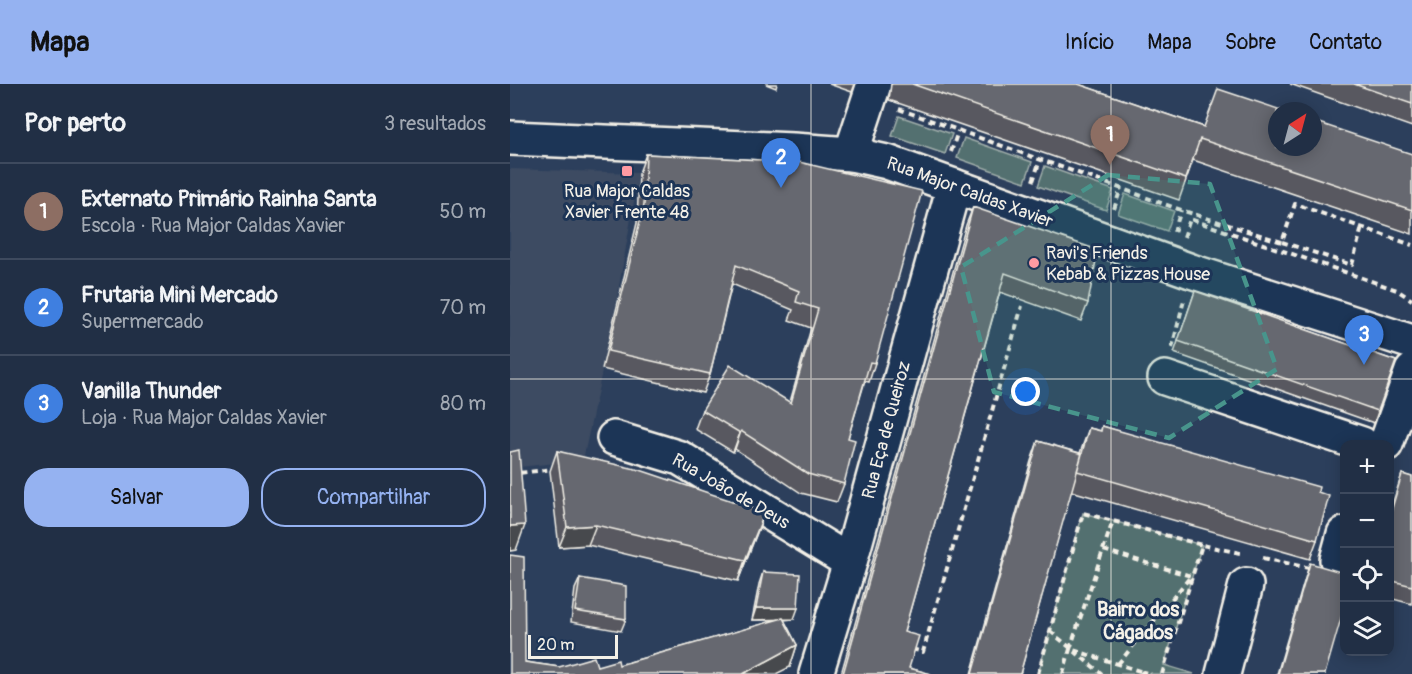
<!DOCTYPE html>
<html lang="pt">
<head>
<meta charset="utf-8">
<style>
  :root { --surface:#212f45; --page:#2d3b50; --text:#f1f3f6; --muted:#a2a9b3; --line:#3e4a5e; --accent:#95b2f1 }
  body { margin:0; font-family:Pangolin,sans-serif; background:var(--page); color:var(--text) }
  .controls { position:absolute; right:18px; bottom:18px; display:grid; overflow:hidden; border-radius:12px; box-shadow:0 3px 15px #0003 }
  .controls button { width:54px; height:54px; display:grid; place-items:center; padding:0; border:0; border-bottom:2px solid var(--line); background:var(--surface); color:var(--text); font:30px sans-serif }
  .compass { position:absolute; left:758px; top:18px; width:54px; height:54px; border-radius:50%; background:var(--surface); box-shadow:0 3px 15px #0003; rotate:36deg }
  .scale { position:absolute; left:18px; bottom:15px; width:90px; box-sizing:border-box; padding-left:6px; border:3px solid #f4f1e8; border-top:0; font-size:16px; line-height:21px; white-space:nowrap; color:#f4f1e8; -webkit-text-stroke:4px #1d3557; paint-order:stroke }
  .you { position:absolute; left:516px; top:308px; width:21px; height:21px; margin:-15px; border:4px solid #fff; border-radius:50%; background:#1a73e8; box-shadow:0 0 0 9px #1a73e833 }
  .badge { display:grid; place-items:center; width:39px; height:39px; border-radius:50%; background:var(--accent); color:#fff; font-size:20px; font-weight:700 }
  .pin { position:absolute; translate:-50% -50px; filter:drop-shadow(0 2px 3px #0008) }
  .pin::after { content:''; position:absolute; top:32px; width:21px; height:18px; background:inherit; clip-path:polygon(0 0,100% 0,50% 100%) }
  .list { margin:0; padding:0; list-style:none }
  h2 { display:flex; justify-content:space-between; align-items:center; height:78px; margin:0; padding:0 24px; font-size:26px }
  h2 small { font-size:20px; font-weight:400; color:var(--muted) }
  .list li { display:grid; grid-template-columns:39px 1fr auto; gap:18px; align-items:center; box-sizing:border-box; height:96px; padding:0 24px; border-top:2px solid var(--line) }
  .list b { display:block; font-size:22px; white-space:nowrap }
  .list p { margin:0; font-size:20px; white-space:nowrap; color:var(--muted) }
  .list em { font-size:20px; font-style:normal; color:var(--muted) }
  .actions { display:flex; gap:12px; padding:18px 24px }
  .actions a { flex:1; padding:14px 0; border:2px solid var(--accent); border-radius:24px; text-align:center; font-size:21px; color:var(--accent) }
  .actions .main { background:var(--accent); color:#111 }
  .icon { flex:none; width:33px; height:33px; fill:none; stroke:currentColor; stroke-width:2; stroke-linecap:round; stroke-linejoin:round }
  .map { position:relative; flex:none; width:902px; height:590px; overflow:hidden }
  header { display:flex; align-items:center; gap:36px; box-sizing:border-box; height:84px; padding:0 30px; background:var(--accent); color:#111 }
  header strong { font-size:28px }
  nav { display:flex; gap:33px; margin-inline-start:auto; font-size:21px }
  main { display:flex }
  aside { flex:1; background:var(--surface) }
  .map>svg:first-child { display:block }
</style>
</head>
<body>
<header>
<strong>Mapa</strong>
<nav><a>Início</a><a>Mapa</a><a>Sobre</a><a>Contato</a></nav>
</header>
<main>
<aside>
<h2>Por perto<small>3 resultados</small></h2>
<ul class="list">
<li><span class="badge" style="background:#8d6e63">1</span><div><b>Externato Primário Rainha Santa</b><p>Escola · Rua Major Caldas Xavier</p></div><em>50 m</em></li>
<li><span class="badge" style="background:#3f7fe0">2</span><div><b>Frutaria Mini Mercado</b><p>Supermercado</p></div><em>70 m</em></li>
<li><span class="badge" style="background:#3f7fe0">3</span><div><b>Vanilla Thunder</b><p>Loja · Rua Major Caldas Xavier</p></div><em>80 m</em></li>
</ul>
<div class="actions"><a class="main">Salvar</a><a>Compartilhar</a></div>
</aside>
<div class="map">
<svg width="902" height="590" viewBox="0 0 902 590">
  <rect width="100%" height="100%" fill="#2c3f5c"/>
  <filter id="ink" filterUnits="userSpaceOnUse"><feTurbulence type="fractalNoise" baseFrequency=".0167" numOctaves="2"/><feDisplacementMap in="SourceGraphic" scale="12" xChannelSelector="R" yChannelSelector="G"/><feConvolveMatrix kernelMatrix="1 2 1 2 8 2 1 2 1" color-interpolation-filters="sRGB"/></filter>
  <g filter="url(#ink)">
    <path fill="#3d4b62" d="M0,85L129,89L104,231L73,376L0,384Z"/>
    <path fill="#527070" stroke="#a3b0ac" stroke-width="1.5" d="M389,32L442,50L435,70L382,52Z
      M454,54L522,78L515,98L447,74Z
      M535,82L603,106L596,126L528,102Z
      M615,110L664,127L657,147L608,130Z
      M573,429L692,461L654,581L684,590H528Z"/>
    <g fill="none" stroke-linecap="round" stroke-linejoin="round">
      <defs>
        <path id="street" d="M341,70L364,0
          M655,294L852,360
          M104,354L170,374L340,478
          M876,360L902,287
          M827,476L834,450
          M306,590L340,478L444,102
          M713,590L736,501"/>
        <path id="secondary" d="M0,54L283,66L341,70L377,78L681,187L902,258"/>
      </defs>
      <use href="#street" stroke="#f4f1e8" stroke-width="38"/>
      <use href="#secondary" stroke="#f4f1e8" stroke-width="38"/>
      <path stroke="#f4f1e8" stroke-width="4" stroke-dasharray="6 4.5" stroke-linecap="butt" d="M389,25L671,126L772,158L785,120L902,161
        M441,68L448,47
        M523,97L530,76
        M604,125L611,104
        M664,148L671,126
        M674,153L680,135L887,206L902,216
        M772,158L842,181L852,143
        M662,264L674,216
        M0,390L44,385
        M593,466L603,437L692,461
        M753,474L799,484
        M540,547L592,590
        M402,565L413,568L512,222
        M608,580L681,492L593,466L560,565L633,588
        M528,590L573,429L603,437
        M553,590L560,565
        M631,590L633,588L641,590
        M652,590L692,461L730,469"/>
      <use href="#street" stroke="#1d3557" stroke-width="33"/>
      <use href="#secondary" stroke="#1d3557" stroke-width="33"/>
    </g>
    <path fill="#585960" stroke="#f4f1e8" stroke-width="1.5" d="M256,0H267L266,4Z
      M319,0H345L342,8Z
      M381,0H568L694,43L902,70V150L683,76L669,116L379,16Z
      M780,0H902V43Z
      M136,70L289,78L365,279L359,298L355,297L338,354L334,400L327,418L291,409L225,365L223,368L185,345L192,326L280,318L301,244L279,236L283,226L222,200L200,290L193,309L92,285L127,139L129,89Z
      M463,123L578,219L571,237L490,208L394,548L399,584L421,590H331L456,141Z
      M685,207L886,277L864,339L664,269Z
      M592,342L808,408L807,456L800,475L561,407L510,590H461L521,377L528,357L570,369L579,344L591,347Z
      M47,367L255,428L228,497L78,461L49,463L40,387Z
      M892,390L902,393V520L879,514V430Z
      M800,479L815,590H767L796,491Z
      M253,488L284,535L274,536L287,561L280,583L0,590L15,578L49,583L109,581L267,536H242L249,500Z
      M70,494L116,535L111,547L61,538L65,505Z"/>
    <path fill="#47494e" stroke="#f4f1e8" stroke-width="1.5" d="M231,347L225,365L223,368L230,349Z
      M255,428L247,449L228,497L235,476Z
      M15,441L6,466L0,467V442Z
      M86,441L78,461L49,463L57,443Z
      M246,524H288L284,535L242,536Z
      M287,561L280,583L266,590H233Z"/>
    <path fill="#666870" stroke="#f4f1e8" stroke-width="1.5" d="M402,0H568L694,43L708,5L774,27H767V63H803V37L902,70V126L690,55L676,95Z
      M844,0H902V20Z
      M136,70L289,78L412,107L365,279L360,278L338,354L345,356L334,400L298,390L231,347L230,349L192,326L220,281L281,319L308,225L286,218L289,207L226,181L200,290L98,267L134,121Z
      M463,123L588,166L578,219L495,189L394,548L409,552L399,584L421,590H333Z
      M685,207L886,277L868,327L668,257Z
      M592,342L809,403L808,408L819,412L807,456L567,387L579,344L591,347Z
      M528,357L572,370L510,590H462Z
      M9,366L15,441L0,442V368Z
      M47,367L130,386L255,428L235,476L86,441L57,443Z
      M892,390L902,393V502L879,496V435Z
      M0,471L14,473L15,578L49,583L84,573L87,582L108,576L109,581L273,534L287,561L233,590H0Z
      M800,479L834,489V524L815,590H768Z
      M253,488L290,490L288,524H246Z
      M70,494L116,502V535L65,527Z"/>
  </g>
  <path fill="#48958c" fill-opacity="0.2" stroke="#48958c" stroke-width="4.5" stroke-dasharray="12 8" stroke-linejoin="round" d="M598,91L700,100L767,285L659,354L484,308L451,183Z"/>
  <path fill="none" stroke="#f4f1e8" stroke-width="1.5" stroke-opacity="0.55" d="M301,0V590M601,0V590M0,295H902"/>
  <g fill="#ff9aa2" stroke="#1d3557" stroke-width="2">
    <rect x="111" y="81" width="12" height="12" rx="3"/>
    <circle cx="524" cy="179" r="6"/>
  </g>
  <g text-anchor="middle" stroke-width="6" stroke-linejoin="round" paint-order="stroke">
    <g font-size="18" fill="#f4f1e8" stroke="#1d3557">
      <text x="117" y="113">Rua Major Caldas<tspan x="117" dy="21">Xavier Frente 48</tspan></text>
      <text x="536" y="175" text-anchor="start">Ravi's Friends<tspan x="536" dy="21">Kebab &amp; Pizzas House</tspan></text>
    </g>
    <g font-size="18" fill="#f4f1e8" stroke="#1d3557">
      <text transform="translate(460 108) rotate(20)" y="6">Rua Major Caldas Xavier</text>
      <text transform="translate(376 346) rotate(-75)" y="6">Rua Eça de Queiroz</text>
      <text transform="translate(221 407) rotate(30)" y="6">Rua João de Deus</text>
    </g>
    <g font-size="20" font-weight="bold" fill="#f4f1e8" stroke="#1d3557">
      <text x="628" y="532">Bairro dos<tspan x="628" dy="23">Cágados</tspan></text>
    </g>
  </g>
</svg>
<div class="controls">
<button>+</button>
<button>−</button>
<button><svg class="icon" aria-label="locate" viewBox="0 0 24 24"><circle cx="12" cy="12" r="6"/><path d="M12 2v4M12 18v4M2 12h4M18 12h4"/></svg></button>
<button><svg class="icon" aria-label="layers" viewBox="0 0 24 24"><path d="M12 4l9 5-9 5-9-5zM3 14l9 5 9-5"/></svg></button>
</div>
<svg class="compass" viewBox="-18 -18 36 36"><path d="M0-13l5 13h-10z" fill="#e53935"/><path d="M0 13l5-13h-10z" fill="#a2a9b3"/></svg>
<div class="scale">20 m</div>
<div class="you"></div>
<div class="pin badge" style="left:600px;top:81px;background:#8d6e63">1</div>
<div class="pin badge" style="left:271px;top:104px;background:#3f7fe0">2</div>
<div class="pin badge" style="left:854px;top:281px;background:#3f7fe0">3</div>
</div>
</main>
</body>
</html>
